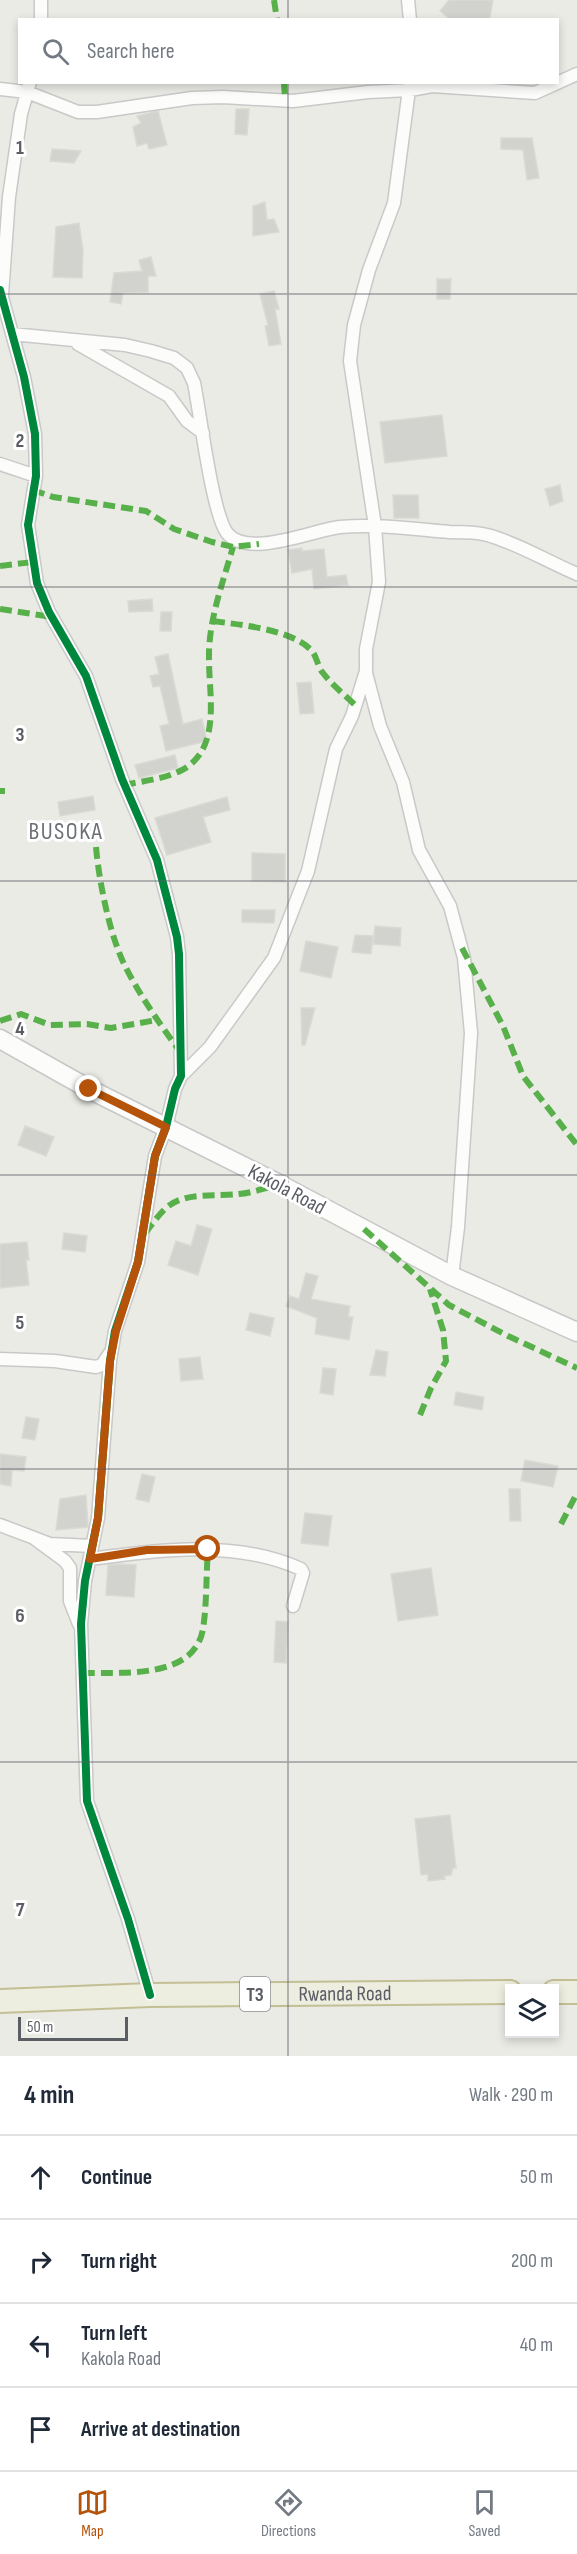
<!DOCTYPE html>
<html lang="en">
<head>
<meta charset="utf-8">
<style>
  :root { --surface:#fff; --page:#f6f6f7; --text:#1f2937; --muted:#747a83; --line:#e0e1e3; --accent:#b45309 }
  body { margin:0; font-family:"Sofia Sans Condensed",sans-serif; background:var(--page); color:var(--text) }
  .controls { position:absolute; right:18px; bottom:18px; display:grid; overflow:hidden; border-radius:0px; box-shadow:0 3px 9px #0003 }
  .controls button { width:54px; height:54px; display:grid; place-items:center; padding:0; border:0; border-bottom:2px solid var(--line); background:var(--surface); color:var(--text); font:30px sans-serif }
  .scale { position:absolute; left:18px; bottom:15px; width:110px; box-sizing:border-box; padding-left:6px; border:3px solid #5b5d64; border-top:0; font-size:16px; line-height:21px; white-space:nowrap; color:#5b5d64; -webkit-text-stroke:4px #fff; paint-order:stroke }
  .stop { position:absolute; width:18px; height:18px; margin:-14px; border:4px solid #b45309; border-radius:50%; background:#fff }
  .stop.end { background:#b45309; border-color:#fff; box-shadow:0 2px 6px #0008 }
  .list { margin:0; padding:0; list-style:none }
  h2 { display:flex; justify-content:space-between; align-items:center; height:78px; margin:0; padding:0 24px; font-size:26px }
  h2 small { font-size:20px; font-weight:400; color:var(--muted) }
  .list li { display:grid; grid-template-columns:39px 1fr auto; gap:18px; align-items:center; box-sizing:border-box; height:84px; padding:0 24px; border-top:2px solid var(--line) }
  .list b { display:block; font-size:22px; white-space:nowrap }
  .list p { margin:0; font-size:20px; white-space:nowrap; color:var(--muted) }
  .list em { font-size:20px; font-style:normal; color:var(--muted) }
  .icon { flex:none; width:33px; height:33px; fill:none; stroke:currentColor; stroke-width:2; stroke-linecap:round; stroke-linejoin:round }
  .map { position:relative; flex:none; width:577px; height:2056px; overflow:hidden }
  .search { position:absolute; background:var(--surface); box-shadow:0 3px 9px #0003; left:18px; right:18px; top:18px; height:66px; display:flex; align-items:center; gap:15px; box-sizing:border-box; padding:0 21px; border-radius:0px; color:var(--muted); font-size:22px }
  .sheet { height:414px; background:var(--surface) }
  nav { display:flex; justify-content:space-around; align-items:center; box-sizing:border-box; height:84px; border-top:2px solid var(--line); background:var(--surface); font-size:16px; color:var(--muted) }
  nav a { display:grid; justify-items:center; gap:3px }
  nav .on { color:var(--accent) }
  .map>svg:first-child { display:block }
</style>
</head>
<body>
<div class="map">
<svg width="577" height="2056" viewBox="0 0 577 2056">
  <rect width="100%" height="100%" fill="#ebebe6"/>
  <path fill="#d2d2cf" stroke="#dadad5" stroke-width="1.5" d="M449,0H493L490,17L487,20H451L440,11Z
    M236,109H249L247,135L235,134Z
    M158,111L167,145L149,149L147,143L137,146L133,127L141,123L137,116Z
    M501,138H532L539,178L527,180L523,150L501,149Z
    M52,149L81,151L74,163L50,161Z
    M265,202L267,220L274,219L279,232L253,236V206Z
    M79,223L83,250L82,278L53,277L56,227Z
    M151,257L156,276H148V292L123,293L121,304L110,302L114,273L142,271L139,260Z
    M437,279H451L450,299H437Z
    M274,291L279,309H275L281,344L269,346L265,326L268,325L260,294Z
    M442,415L447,456L385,463L380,422Z
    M560,485L563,501L550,506L545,489Z
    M393,495H418L419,518H394Z
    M302,548V551L324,549L327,577L346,575L348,585L314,589L312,569L292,573L288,550Z
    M152,599L153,611L129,612L128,601Z
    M161,612H172L171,631H160Z
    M168,654L183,724L202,719L207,741L166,751L160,726L169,724L160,686L153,687L150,676L159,674L155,657Z
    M311,682L314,713L300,714L297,683Z
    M175,755L178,768L139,778L135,765Z
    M93,796L95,810L60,816L58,802Z
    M227,797L230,810L203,817L211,842L167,855L155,818Z
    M252,853L285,854V882L252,881Z
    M242,910H275L274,923L242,922Z
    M375,926L401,928L400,946L373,944Z
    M355,935L373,936L371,954L352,952Z
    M306,941L338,947L331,978L300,971Z
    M301,1008H315L305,1045H302Z
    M25,1126L54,1137L46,1156L18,1145Z
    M197,1225L212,1229L198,1275L168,1265L176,1241L191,1246Z
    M64,1233L87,1236L85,1252L62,1249Z
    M27,1242L29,1260H26L29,1285L0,1288V1244Z
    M306,1273L318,1276L311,1299L350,1306L348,1317H353L349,1340L315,1334L317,1318L286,1306L290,1296L299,1299Z
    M250,1313L274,1318L270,1336L246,1330Z
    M376,1350L388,1352L385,1376L370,1375Z
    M200,1357L203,1379L181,1381L179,1359Z
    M323,1368L336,1369L333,1395L320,1393Z
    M456,1392L484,1397L482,1410L454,1405Z
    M26,1417L39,1419L35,1440L22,1438Z
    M0,1454L26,1457L24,1471L12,1470L11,1486L0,1484Z
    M525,1460L558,1466L553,1487L521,1481Z
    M142,1474L155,1477L149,1502L136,1499Z
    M509,1489H520L521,1521H510Z
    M86,1495L88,1527L56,1530L60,1499Z
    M305,1513L332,1516L328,1546L301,1543Z
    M117,1564L136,1565L134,1597L106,1595L108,1565Z
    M431,1568L438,1615L398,1621L391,1574Z
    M276,1621L288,1622L286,1663L274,1662Z
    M450,1815L456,1868H453L451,1875L444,1876L445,1879L428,1881V1874L421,1875L415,1819Z"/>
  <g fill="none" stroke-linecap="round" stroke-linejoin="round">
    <defs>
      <path id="street" d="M408,0L410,20
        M41,20V0
        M0,89L27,92L78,112H97L192,98L223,97L293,101L368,92L410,90L432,86L535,93L577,74
        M0,290L24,377L35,434L36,476L28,525L37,583L49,612L86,676L122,779L157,860L177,937L179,954L181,1076L175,1089L166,1127L155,1156L138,1262L115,1331L110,1361L98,1518L85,1581L81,1624L87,1801L128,1919L150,1995
        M2,295L9,197L21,114L30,82
        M12,334L125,345L151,351L174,358L187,368L194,383C200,412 212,513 227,533C247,559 313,530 340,527C377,524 413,529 449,532C464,532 480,532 494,537C522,546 549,562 577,574
        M78,344L169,396L187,421L203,433
        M0,464L36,476
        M366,673L380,726L403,782L419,850L450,906L464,958L471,1033L458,1227L452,1276
        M181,1076L210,1047L274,958L308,871L336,749L352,716L366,671V649L379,582L375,526L350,361L354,325L369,270L394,203L410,82
        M0,1359L55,1361L96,1367L102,1365L110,1353
        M0,1525L50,1544L92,1546
        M35,1539L65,1561L70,1568V1601L79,1624
        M90,1559C160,1550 234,1539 301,1569L303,1573L293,1606"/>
      <path id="secondary" d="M0,1039L89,1089L277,1183L452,1276L577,1332"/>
      <g id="highway">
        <path d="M554,1992H577"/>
        <path id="s1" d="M0,2001L150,1995L510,1992"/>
      </g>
    </defs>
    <use href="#street" stroke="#c8c9c8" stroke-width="15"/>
    <use href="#secondary" stroke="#c7c7c7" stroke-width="21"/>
    <use href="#highway" stroke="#c2bf94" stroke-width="26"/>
    <use href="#street" stroke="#fcfcfb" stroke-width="12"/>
    <use href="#secondary" stroke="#fcfcfb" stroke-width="18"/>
    <use href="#highway" stroke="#eeeee0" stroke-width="22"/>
    <path stroke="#58b04a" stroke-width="6" stroke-dasharray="12 6" stroke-linecap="butt" d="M274,0L277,20
      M284,82L285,100
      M33,490L53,497L146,511L174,529L212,542L233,547L259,544
      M0,566L33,562
      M0,609L52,617
      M213,621C241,625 289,629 310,649C317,655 317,666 323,673C332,685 345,695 356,706
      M124,785C143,781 165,779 182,770C223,748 208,692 209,655C209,619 223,582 233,547
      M0,791H5
      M96,847C99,881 109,932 124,964C139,994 159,1023 179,1050
      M462,948L503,1026L523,1076L577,1145
      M0,1021L21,1014L50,1025L87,1024L111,1028L157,1020
      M364,1229L449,1305L508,1336L577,1368
      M145,1233C152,1225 158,1215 166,1208C185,1191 216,1197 239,1194C253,1193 266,1187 281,1185
      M420,1415L431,1388L446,1361L443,1330L430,1289
      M561,1524L577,1493
      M83,1673C122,1672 194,1680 203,1629C207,1603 206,1575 208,1549"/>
    <defs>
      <path id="cycleway" d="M0,290L24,377L35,434L36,476L28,525L37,583L49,612L86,676L122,779L157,860L177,937L179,954L181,1076L175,1089L166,1127L155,1156L138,1262L115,1331L110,1361L98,1518L85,1581L81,1624L87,1801L128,1919L150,1995"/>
    </defs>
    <use href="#cycleway" stroke="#fff" stroke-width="11"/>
    <use href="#cycleway" stroke="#00873e" stroke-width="8"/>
  </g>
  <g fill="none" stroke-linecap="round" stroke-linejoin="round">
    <path stroke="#b45309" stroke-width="8" d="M89,1089L166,1127L155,1156L138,1262L116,1331L110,1361L98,1518L90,1559L147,1550L208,1549"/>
  </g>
  <path fill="none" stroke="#5b5d64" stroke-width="1.5" stroke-opacity="0.55" d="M288,0V20M288,82V2056M0,294H577M0,587H577M0,881H577M0,1175H577M0,1469H577M0,1762H577"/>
  <g text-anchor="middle" stroke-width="6" stroke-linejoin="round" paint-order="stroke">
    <rect fill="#fff" stroke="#8c8e92" stroke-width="1.5" x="240" y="1977" width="30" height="34" rx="4.5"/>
    <g font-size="20" font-weight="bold" fill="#5b5d64">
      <text x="255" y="2001">T3</text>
    </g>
    <g font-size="21" fill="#5b5d64" stroke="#fff">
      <text transform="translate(287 1189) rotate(28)" y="7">Kakola Road</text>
      <text dy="7" stroke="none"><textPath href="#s1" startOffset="345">Rwanda Road</textPath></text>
    </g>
    <g font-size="24" letter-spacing="1.5" fill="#6c6f76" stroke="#fff">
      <text x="66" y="839">BUSOKA</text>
    </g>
  </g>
  <g font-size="20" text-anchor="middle" font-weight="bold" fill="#5b5d64" stroke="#fff" stroke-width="6" stroke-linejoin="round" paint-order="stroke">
    <text x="20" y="154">1</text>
    <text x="20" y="447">2</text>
    <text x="20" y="741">3</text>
    <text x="20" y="1035">4</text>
    <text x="20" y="1329">5</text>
    <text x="20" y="1622">6</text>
    <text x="20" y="1916">7</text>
  </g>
</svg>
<div class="controls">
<button><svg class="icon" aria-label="layers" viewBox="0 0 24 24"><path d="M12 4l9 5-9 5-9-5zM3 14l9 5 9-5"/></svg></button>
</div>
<div class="scale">50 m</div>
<div class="stop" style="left:208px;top:1549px"></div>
<div class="stop end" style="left:89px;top:1089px"></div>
<div class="search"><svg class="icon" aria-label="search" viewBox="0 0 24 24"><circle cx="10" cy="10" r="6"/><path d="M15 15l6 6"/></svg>Search here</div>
</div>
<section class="sheet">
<h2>4 min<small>Walk · 290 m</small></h2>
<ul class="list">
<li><svg class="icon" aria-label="ahead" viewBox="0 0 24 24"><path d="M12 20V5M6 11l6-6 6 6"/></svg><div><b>Continue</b></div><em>50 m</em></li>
<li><svg class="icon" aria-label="right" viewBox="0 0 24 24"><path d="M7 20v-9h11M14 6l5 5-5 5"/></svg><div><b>Turn right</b></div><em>200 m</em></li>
<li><svg class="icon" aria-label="left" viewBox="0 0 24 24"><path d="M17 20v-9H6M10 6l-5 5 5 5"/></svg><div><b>Turn left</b><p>Kakola Road</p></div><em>40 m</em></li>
<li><svg class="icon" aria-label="arrive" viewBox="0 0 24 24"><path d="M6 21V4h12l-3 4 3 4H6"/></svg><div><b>Arrive at destination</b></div></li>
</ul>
</section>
<nav>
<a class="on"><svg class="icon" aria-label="map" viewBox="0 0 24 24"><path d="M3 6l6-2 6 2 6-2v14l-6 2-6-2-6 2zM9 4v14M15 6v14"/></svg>Map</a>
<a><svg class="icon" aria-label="directions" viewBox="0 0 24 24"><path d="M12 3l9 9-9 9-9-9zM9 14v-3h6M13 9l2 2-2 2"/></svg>Directions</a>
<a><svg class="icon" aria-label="saved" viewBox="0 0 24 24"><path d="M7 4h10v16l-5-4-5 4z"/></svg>Saved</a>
</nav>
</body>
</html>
